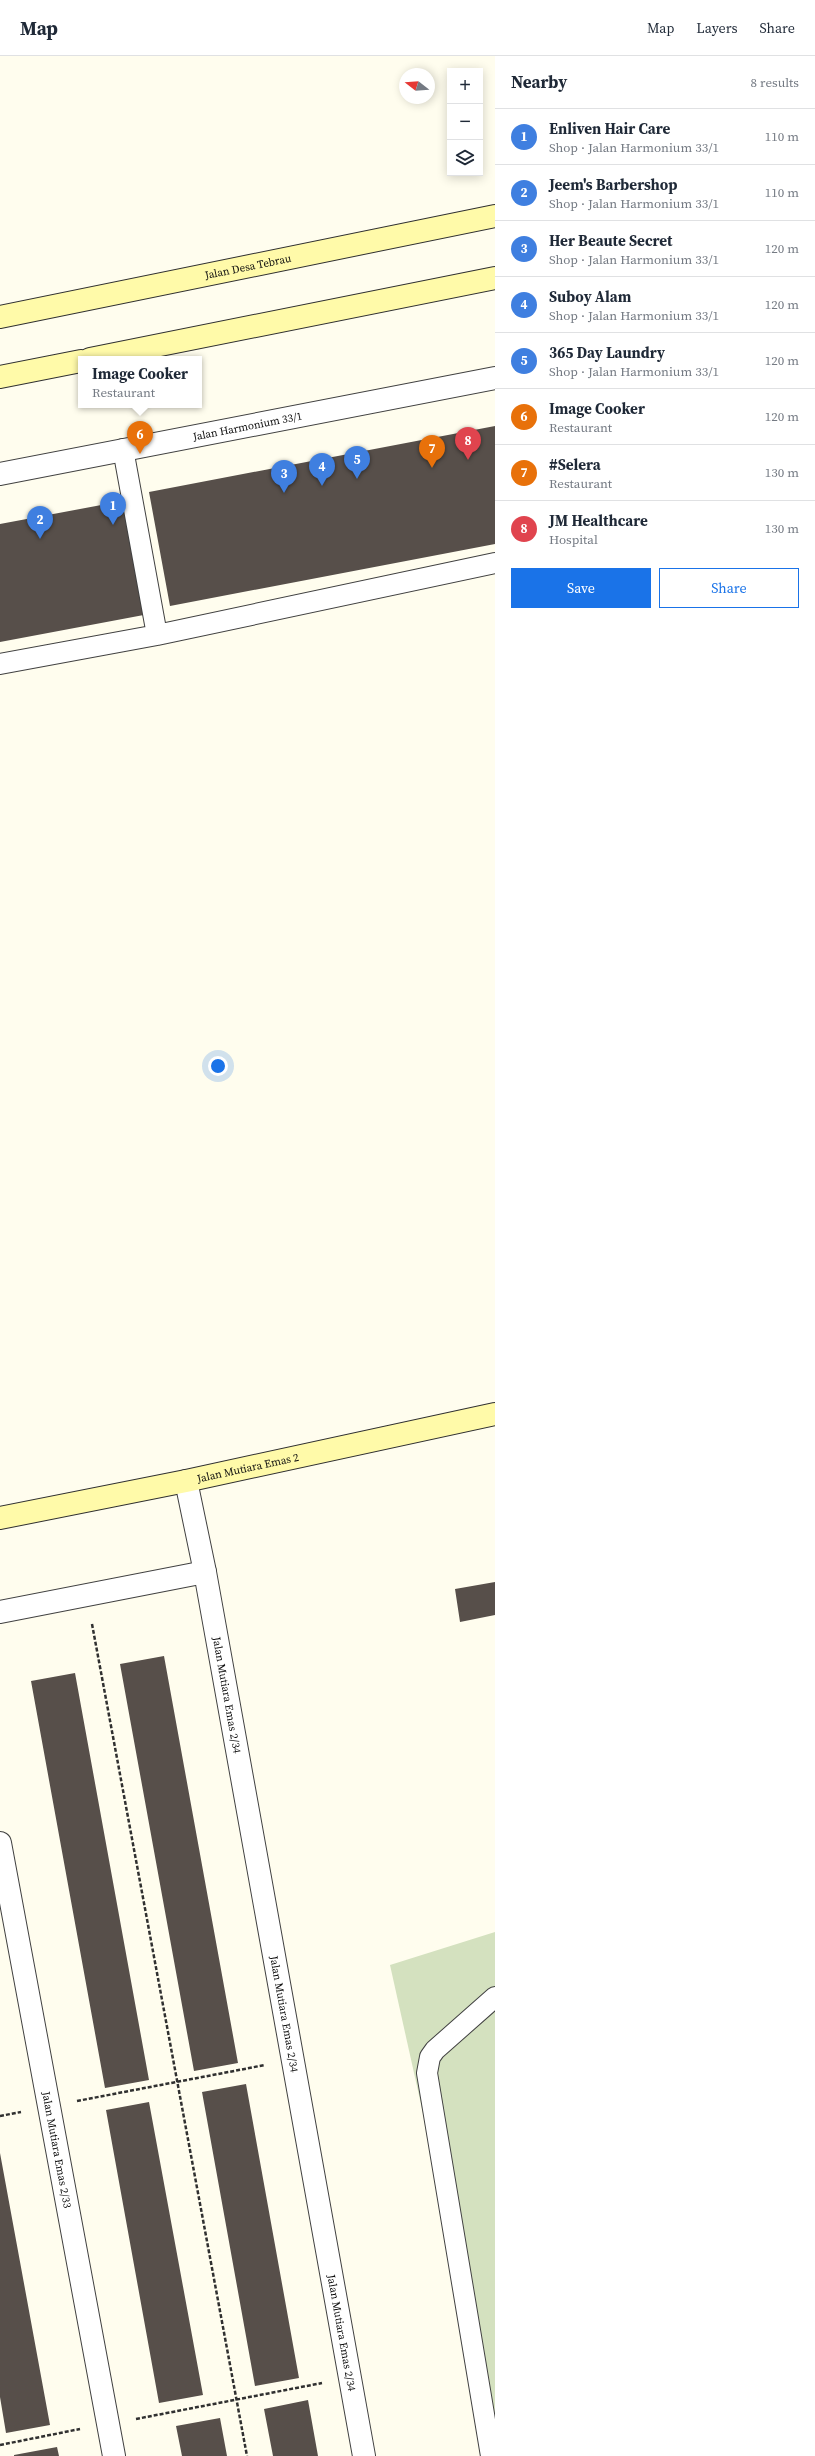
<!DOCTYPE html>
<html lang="en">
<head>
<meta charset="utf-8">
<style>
  :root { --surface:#fff; --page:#f6f6f7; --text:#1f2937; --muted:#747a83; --line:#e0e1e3; --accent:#1a73e8 }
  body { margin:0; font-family:"Source Serif 4",serif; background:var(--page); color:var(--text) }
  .controls { position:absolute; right:12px; top:12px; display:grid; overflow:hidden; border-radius:0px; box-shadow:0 2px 10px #0003 }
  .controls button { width:36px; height:36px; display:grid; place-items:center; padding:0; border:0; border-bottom:1px solid var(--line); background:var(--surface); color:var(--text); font:20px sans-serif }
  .compass { position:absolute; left:399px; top:12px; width:36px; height:36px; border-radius:50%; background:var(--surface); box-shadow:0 2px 10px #0003; rotate:287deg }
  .you { position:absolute; left:218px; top:1010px; width:14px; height:14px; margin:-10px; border:3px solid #fff; border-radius:50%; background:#1a73e8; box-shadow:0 0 0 6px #1a73e833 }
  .badge { display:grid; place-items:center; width:26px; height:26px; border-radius:50%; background:var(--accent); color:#fff; font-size:13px; font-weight:700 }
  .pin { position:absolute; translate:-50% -33px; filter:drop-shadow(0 1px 2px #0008) }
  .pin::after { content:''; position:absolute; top:21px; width:14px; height:12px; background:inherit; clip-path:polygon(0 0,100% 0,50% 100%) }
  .popup { position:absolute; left:78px; top:300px; width:124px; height:52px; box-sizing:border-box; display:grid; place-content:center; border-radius:0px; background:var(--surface); filter:drop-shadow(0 1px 3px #0005); font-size:13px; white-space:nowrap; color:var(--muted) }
  .popup b { font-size:15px; color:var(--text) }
  .popup::after { content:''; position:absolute; left:50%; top:100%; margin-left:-8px; border:8px solid transparent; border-top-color:var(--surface) }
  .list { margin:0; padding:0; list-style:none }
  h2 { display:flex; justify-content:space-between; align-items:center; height:52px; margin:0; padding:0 16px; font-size:17px }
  h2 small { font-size:13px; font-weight:400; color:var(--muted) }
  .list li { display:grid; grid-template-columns:26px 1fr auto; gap:12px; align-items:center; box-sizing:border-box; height:56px; padding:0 16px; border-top:1px solid var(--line) }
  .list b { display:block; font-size:15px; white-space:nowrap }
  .list p { margin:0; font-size:13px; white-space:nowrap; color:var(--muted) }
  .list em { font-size:13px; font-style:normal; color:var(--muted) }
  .actions { display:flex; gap:8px; padding:12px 16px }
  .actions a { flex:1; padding:9px 0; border:1px solid var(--accent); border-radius:0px; text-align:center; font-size:14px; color:var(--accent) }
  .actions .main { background:var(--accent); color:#fff }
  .icon { flex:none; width:22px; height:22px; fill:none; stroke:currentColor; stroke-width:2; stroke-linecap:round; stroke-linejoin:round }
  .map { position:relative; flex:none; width:495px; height:2400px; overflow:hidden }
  header { display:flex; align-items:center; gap:24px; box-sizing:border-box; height:56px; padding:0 20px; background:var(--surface); border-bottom:1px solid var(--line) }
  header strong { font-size:19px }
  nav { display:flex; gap:22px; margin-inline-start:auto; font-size:14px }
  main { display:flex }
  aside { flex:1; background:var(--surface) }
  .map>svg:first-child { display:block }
</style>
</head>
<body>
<header>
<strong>Map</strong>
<nav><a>Map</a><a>Layers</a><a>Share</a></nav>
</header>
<main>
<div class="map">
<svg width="495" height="2400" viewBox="0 0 495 2400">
  <rect width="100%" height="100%" fill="#fffdee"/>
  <path fill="#d4e1bf" d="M495,1876V2381L390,1909Z"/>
  <path fill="#574f4a" d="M495,370V488L170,550L149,436Z
    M128,444L149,558L0,586V468Z
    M495,1526V1559L460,1566L455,1533Z
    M164,1600L238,2007L194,2015L120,1608Z
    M75,1617L149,2024L105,2032L31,1625Z
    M246,2028L299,2322L255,2330L202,2036Z
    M149,2046L203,2339L159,2347L106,2054Z
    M0,2097L50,2369L6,2377L0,2341Z
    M308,2344L318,2400H273L264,2353Z
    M220,2362L227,2400H182L176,2370Z
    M57,2391L59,2400H14V2399Z"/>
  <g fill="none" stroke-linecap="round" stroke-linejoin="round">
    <defs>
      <path id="lane" d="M123,393L157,579
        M0,608L157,579L495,507
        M491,2400L427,2017L430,2001L435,1994L495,1941"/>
      <g id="street">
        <path id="s1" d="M0,418L495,322"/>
        <path id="s2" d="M186,1425L205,1516L364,2400"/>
        <path d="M0,1556L205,1516"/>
        <path id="s3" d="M0,1787L114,2400"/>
      </g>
      <g id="secondary">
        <path id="s4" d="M0,261L495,160"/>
        <path d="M90,303L495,222"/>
        <path d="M0,321L81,305"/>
        <path id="s5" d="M0,1462L186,1425L495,1358"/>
      </g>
    </defs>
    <use href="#lane" stroke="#414141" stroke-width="22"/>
    <use href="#street" stroke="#414141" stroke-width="24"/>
    <use href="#secondary" stroke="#303030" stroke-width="24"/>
    <path stroke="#303030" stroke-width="2.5" stroke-dasharray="4 2" stroke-linecap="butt" d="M92,1568L247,2400
      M77,2045L265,2009
      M0,2060L21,2056
      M136,2363L322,2327
      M0,2389L80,2373"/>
    <use href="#lane" stroke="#fff" stroke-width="20"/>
    <use href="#street" stroke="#fff" stroke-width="22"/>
    <use href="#secondary" stroke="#fffaa9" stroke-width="22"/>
  </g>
  <g text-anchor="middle" stroke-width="4" stroke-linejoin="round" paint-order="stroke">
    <g font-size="11" fill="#0e0e0e" stroke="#fff">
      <text dy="4" stroke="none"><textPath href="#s4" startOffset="253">Jalan Desa Tebrau</textPath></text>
      <text dy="4" stroke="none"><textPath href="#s1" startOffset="252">Jalan Harmonium 33/1</textPath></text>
      <text dy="4" stroke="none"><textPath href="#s5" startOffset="253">Jalan Mutiara Emas 2</textPath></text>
      <text dy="4" stroke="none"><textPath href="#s2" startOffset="218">Jalan Mutiara Emas 2/34</textPath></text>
      <text dy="4" stroke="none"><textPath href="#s2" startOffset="542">Jalan Mutiara Emas 2/34</textPath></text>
      <text dy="4" stroke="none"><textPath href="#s3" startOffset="312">Jalan Mutiara Emas 2/33</textPath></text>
      <text dy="4" stroke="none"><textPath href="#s2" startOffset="866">Jalan Mutiara Emas 2/34</textPath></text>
    </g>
  </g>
</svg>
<div class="controls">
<button>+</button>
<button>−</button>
<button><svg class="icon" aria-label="layers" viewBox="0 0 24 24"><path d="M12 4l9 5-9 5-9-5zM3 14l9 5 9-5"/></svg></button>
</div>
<svg class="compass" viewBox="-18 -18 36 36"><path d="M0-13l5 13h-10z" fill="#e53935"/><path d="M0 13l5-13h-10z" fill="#747a83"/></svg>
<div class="you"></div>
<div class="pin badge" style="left:113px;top:469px;background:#3f7fe0">1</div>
<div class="pin badge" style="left:40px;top:483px;background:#3f7fe0">2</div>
<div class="pin badge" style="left:284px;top:437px;background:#3f7fe0">3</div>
<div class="pin badge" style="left:322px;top:430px;background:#3f7fe0">4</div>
<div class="pin badge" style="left:357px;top:423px;background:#3f7fe0">5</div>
<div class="pin badge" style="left:140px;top:398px;background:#e8710a">6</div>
<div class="popup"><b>Image Cooker</b>Restaurant</div>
<div class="pin badge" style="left:432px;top:412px;background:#e8710a">7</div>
<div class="pin badge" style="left:468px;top:404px;background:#e0444e">8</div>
</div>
<aside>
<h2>Nearby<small>8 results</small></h2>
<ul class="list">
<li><span class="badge" style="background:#3f7fe0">1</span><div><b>Enliven Hair Care</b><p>Shop · Jalan Harmonium 33/1</p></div><em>110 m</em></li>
<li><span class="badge" style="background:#3f7fe0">2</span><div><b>Jeem's Barbershop</b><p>Shop · Jalan Harmonium 33/1</p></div><em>110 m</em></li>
<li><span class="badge" style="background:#3f7fe0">3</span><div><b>Her Beaute Secret</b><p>Shop · Jalan Harmonium 33/1</p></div><em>120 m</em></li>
<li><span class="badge" style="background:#3f7fe0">4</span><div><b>Suboy Alam</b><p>Shop · Jalan Harmonium 33/1</p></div><em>120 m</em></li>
<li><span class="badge" style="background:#3f7fe0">5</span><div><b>365 Day Laundry</b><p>Shop · Jalan Harmonium 33/1</p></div><em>120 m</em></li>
<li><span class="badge" style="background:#e8710a">6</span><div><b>Image Cooker</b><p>Restaurant</p></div><em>120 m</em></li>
<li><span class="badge" style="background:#e8710a">7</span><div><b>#Selera</b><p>Restaurant</p></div><em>130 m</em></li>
<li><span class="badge" style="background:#e0444e">8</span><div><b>JM Healthcare</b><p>Hospital</p></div><em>130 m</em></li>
</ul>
<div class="actions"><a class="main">Save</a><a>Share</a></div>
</aside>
</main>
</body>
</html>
